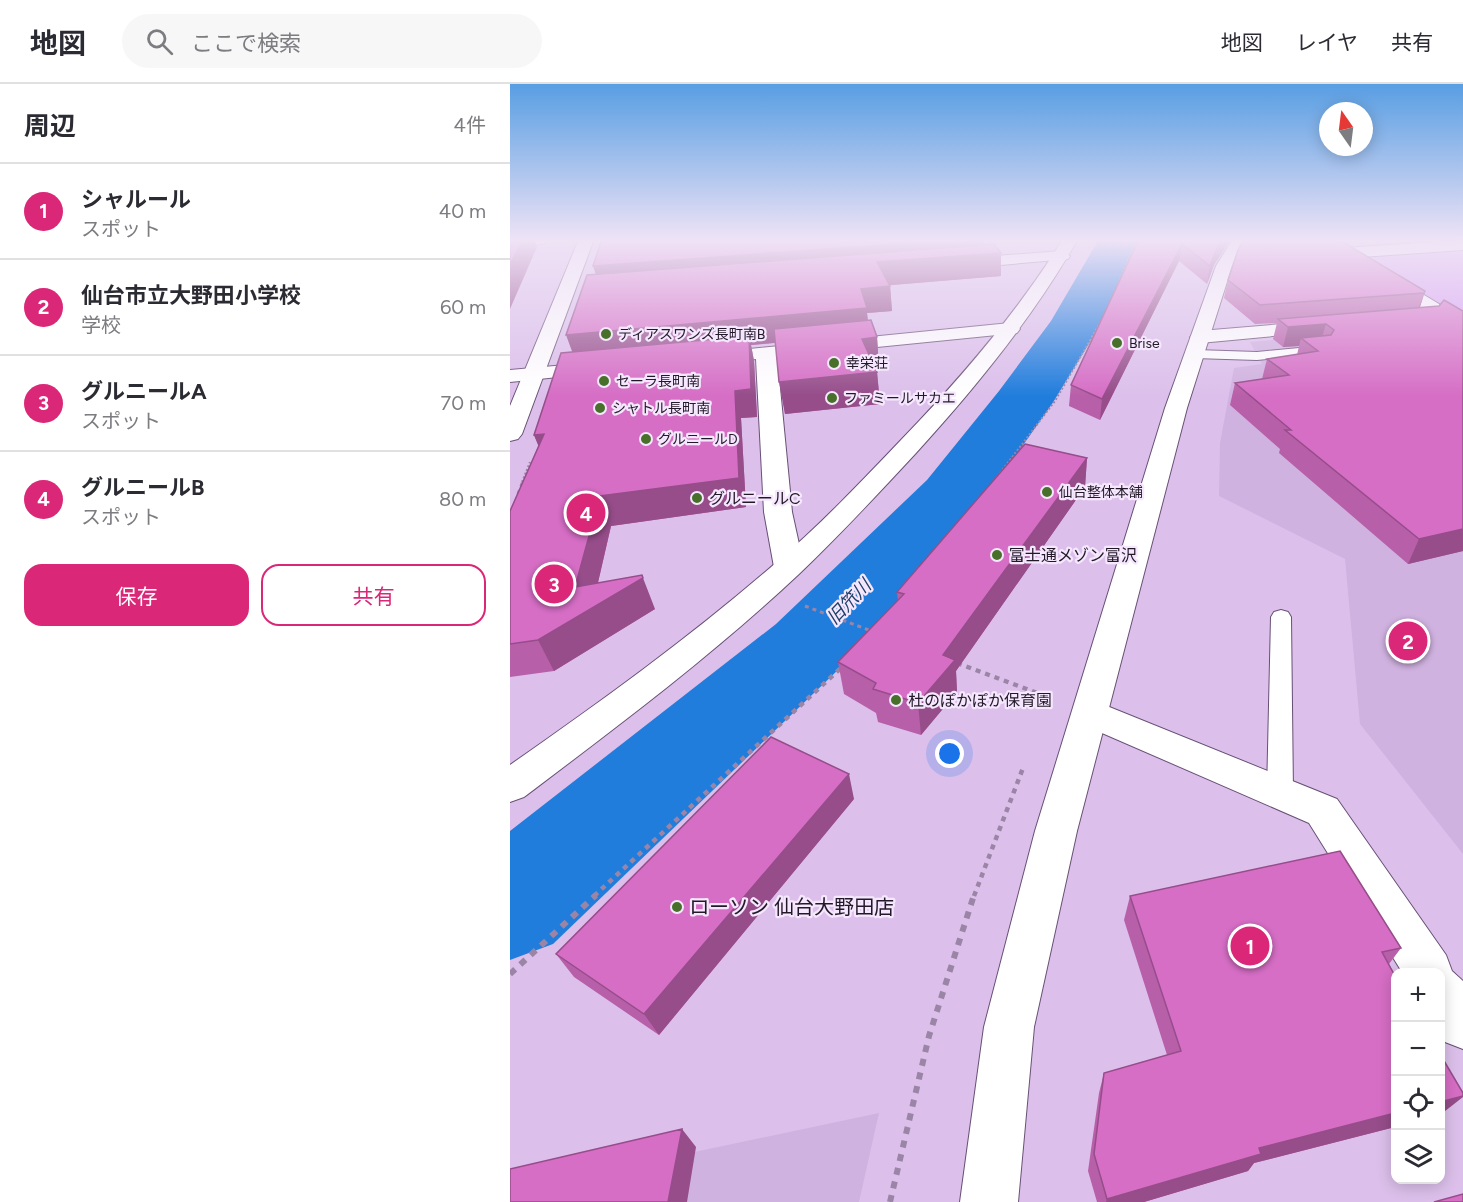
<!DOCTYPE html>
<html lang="ja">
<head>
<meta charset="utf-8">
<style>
  :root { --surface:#fff; --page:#f7f7f7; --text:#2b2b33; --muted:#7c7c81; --line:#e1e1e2; --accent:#db2777 }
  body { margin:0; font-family:Figtree,"Noto Sans JP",sans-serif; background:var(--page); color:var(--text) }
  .controls { position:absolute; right:18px; bottom:18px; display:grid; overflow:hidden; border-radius:12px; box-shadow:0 3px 15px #0003 }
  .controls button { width:54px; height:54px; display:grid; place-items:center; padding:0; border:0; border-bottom:2px solid var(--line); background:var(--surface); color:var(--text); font:30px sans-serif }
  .compass { position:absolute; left:809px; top:18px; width:54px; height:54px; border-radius:50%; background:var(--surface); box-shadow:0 3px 15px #0003; rotate:346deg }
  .you { position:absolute; left:440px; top:670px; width:21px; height:21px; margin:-15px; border:4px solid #fff; border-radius:50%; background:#1a73e8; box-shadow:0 0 0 9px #1a73e833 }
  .badge { display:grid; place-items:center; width:39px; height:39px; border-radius:50%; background:var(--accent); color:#fff; font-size:20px; font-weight:700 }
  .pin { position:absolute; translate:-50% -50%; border:3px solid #fff; box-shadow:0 2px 6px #0006 }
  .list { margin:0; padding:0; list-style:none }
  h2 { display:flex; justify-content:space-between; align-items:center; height:78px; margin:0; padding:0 24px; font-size:26px }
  h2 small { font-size:20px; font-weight:400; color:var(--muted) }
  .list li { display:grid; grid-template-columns:39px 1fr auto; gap:18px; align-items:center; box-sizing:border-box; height:96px; padding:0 24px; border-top:2px solid var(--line) }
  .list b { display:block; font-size:22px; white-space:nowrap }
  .list p { margin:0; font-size:20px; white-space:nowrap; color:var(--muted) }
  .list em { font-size:20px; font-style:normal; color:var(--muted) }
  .actions { display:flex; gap:12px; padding:18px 24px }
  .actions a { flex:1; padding:14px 0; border:2px solid var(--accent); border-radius:18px; text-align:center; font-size:21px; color:var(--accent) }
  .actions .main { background:var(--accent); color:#fff }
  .icon { flex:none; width:33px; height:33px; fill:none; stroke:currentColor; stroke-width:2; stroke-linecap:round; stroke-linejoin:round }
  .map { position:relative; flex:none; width:953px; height:1118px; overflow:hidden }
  header { display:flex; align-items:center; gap:36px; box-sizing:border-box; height:84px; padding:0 30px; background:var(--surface); border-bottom:2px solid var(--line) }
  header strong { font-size:28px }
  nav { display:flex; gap:33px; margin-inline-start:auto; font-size:21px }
  .search { width:420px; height:54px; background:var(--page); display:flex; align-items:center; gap:15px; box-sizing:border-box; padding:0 21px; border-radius:33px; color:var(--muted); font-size:22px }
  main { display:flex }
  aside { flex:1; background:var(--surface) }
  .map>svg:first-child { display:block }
</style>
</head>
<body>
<header>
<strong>地図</strong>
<div class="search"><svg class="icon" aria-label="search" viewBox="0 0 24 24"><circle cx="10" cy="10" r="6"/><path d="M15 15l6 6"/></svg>ここで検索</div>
<nav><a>地図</a><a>レイヤ</a><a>共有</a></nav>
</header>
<main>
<aside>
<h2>周辺<small>4件</small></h2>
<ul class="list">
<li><span class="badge">1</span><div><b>シャルール</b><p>スポット</p></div><em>40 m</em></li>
<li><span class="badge">2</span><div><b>仙台市立大野田小学校</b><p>学校</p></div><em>60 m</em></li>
<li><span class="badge">3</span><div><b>グルニールA</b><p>スポット</p></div><em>70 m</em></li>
<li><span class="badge">4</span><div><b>グルニールB</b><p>スポット</p></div><em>80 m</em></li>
</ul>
<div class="actions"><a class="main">保存</a><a>共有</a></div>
</aside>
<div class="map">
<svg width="953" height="1118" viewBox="0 0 953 1118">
  <rect width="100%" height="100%" fill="#dcc0eb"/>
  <path fill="#d0b2e0" d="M953,226V770L850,640L835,475L709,412L710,359L724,284L752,280L740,258L937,239L942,227Z
    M369,1029L349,1118H0V1107Z"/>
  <path fill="#d8a0f5" d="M953,166V226L942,227L857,175L862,171Z"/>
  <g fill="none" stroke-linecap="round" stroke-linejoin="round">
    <path fill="#217ddc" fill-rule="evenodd" d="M589,155H630L591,240L542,320L467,426L330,584L43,860L0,876V747L266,540L417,396L489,307L541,237Z"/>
    <defs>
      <path id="service" d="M810,262L816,266L815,269L747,276L685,274L679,270L685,266L747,268Z
        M771,526L778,528L781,533L783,709L779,716L770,719L761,716L757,709L761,533L764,528Z"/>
      <path id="minor" d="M0,155H40L33,160L0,163Z
        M953,156V166L851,173L929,220L932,224C929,228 925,236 920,239C911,244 891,243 881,241L879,237L881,233L908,230L912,225L826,169L834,164Z
        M552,167L560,172L558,175L445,185L437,180L445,175Z
        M809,237L818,243L816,247L690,259L680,253L690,247Z
        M500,239L507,241L510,245L507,249L267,273L282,428L294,483L289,489L279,492L269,489L264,483L254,428L246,275L197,280L190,278L187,274L190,270Z
        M89,278L96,280L99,284L96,288L0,298V286Z
        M582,616L827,715L936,871L942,887L953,897V965L935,958L930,950V888H892L799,739L569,639L564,629L569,619Z"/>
      <path id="tertiary" d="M69,155H84L12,350L8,355L0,357V322Z
        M553,155H568C523,233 467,302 406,369C368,410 330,451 289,490C203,571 108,642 14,713L0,718V681C92,617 183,551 268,477C311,440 351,398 391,356C451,294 507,229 553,155Z
        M723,155H738L722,182L677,324L567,747L524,943L508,1118H450L474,943L525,747L655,324L706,182Z"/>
    </defs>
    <use href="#service" stroke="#685075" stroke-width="2"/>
    <use href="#minor" stroke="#685075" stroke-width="2"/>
    <use href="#tertiary" stroke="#685075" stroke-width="2"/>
    <path stroke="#9b85a7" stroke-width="2" stroke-dasharray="2 2" stroke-linecap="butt" d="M610,196L627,155
      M490,389L545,317L589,241
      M12,398L20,378"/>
    <path stroke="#9b85a7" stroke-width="3" stroke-dasharray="4 4" stroke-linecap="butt" d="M8,410L13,397
      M295,522L364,548"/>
    <path stroke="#9b85a7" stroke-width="4.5" stroke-dasharray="5 5" stroke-linecap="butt" d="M447,579L538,613
      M84,812L332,583
      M464,812L513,684"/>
    <path stroke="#9b85a7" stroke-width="6" stroke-dasharray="7 7" stroke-linecap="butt" d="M0,890L86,811
      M380,1118L419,952L464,811"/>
    <use href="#service" fill="#fff" fill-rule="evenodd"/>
    <use href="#minor" fill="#fff" fill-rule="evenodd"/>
    <use href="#tertiary" fill="#fff" fill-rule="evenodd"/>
  </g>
  <path fill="#b85fa9" d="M474,155V161L491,192L380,201L382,227L357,229L358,236L367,253L369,283L365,284L367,288L370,320L275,330L265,259L241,261L244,277L247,333L231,334L236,423L101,442L88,499L145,525L44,587L0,593V427L29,363L24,351L62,268L86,190Z
    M626,155H721L704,181L697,200L669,177L590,336L559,322L561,301L625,163Z
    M718,196L915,207L910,223L953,467L898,480L769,369L770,365L720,321L725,299L752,295L757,275L787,271L789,262L773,263L763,255L767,239L745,240L714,214Z
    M577,374L575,403L446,587L447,608L411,651L368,638L366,629L334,610L328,578L388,517L387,508Z
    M344,715L149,951L64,893L46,870Z
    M620,812L891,864L879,880L885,892V1043L744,1079L738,1087L634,1118H587L578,1087L589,1009L594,989L657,971L614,836Z"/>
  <path fill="#964d8a" d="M13,155H24L27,163L0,225V181Z
    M455,155H474V170L491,169V192L370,202L89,200L83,182Z
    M713,155H721L704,181L697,200L700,182L707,164Z
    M672,160L669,177L590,336L592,315Z
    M380,202L382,227L357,229L359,250L241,261L244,277L247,333L231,334L236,423L101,442L82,524L133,494L145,525L44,587L28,556L65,503L66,278L56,251L351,205Z
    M915,207L909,226L907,228L914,209Z
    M816,240L810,260L791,254L789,262L773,263L778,243Z
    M367,253L369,283L355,285L352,255Z
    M367,288L370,320L275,330L269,298Z
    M34,350L36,380L24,351Z
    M577,374L575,403L446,587L447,608L411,651L408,619L433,571Z
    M953,445V467L898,480L909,455Z
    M339,690L344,715L149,951L134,930Z
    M953,1012V1013L930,1031V1018Z
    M885,1029V1043L744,1079L738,1087L634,1118H596L597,1115L749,1064Z
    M172,1045L186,1063L177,1118H158Z"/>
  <path fill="#d66ec5" stroke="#964d8a" stroke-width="1.5" d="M0,155H13L0,181Z
    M92,155H455L83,182Z
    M629,155H713L707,164L700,182L672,160L592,315L561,301Z
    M734,155H828L915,207L914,209L750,221L718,196L728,166Z
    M484,160L491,169L367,178L380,202L351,205L357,224L56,251L77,191Z
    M934,216L953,227V445L909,455L775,346H781L725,299L779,291L757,275L808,267L791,254L821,251L824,246L816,240L778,243L768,235L929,222Z
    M361,236L367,253L352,255L367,288L269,298L264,245Z
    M239,252L241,305L225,307L229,394L90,412L65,503L132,491L133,494L28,556L0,560V427L34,350L24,351L51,269Z
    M515,360L577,374L433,571L445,576L408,619L363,605L366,599L328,578L394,510L387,508Z
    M261,653L339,690L134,930L46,870Z
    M830,767L891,864L872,868L885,892V1029L749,1064L751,1070L597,1115L584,1070L594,989L671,967L620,812Z
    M930,970L953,1009V1012L930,1018Z
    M172,1045L158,1118H0V1085Z
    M953,1110V1118H924Z"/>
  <linearGradient id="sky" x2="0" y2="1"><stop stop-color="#589ee3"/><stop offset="0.5" stop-color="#efe3f6"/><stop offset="1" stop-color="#efe3f6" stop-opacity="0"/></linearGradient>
  <rect width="953" height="312" fill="url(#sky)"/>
  <g fill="#49702a" stroke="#f5e7fd" stroke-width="2">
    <circle cx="96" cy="250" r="6"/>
    <circle cx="607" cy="259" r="6"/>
    <circle cx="324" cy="279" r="6"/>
    <circle cx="94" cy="297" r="6"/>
    <circle cx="322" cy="314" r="6"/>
    <circle cx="90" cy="324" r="6"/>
    <circle cx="136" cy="355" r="6"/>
    <circle cx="537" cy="408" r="6"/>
    <circle cx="187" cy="414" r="6"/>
    <circle cx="487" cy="471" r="6"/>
    <circle cx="386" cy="616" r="6"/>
    <circle cx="167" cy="823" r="6"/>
  </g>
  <g text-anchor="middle" stroke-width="4.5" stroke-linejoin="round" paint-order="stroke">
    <g font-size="14" fill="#221827" stroke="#f5e7fd" text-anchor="start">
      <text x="108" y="255">ディアスワンズ長町南B</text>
      <text x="619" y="264">Brise</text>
      <text x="336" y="284">幸栄荘</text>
      <text x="106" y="302">セーラ長町南</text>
      <text x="334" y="319">ファミールサカエ</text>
      <text x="102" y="329">シャトル長町南</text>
      <text x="148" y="360">グルニールD</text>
      <text x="549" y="413">仙台整体本舗</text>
    </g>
    <g font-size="16" fill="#221827" stroke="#f5e7fd" text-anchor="start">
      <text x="199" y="420">グルニールC</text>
      <text x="499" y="477">富士通メゾン富沢</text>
      <text x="398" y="622">杜のぽかぽか保育園</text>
    </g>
    <g font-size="18" font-style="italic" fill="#1e4067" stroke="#f5e7fd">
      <text transform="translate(339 518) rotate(-46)" y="6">旧笊川</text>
    </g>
    <g font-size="20" fill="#221827" stroke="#f5e7fd" text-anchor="start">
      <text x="179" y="830">ローソン 仙台大野田店</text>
    </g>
  </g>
</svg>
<div class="controls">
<button>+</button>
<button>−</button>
<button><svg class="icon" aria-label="locate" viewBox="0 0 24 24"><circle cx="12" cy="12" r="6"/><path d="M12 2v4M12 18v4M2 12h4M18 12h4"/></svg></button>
<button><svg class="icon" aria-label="layers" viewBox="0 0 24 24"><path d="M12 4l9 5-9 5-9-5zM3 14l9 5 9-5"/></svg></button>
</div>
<svg class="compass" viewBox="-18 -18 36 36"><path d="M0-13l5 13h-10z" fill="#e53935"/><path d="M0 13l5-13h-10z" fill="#7c7c81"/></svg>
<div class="you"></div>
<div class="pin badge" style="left:740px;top:862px">1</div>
<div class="pin badge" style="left:898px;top:557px">2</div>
<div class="pin badge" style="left:44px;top:500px">3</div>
<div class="pin badge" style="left:76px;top:429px">4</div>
</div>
</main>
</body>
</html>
